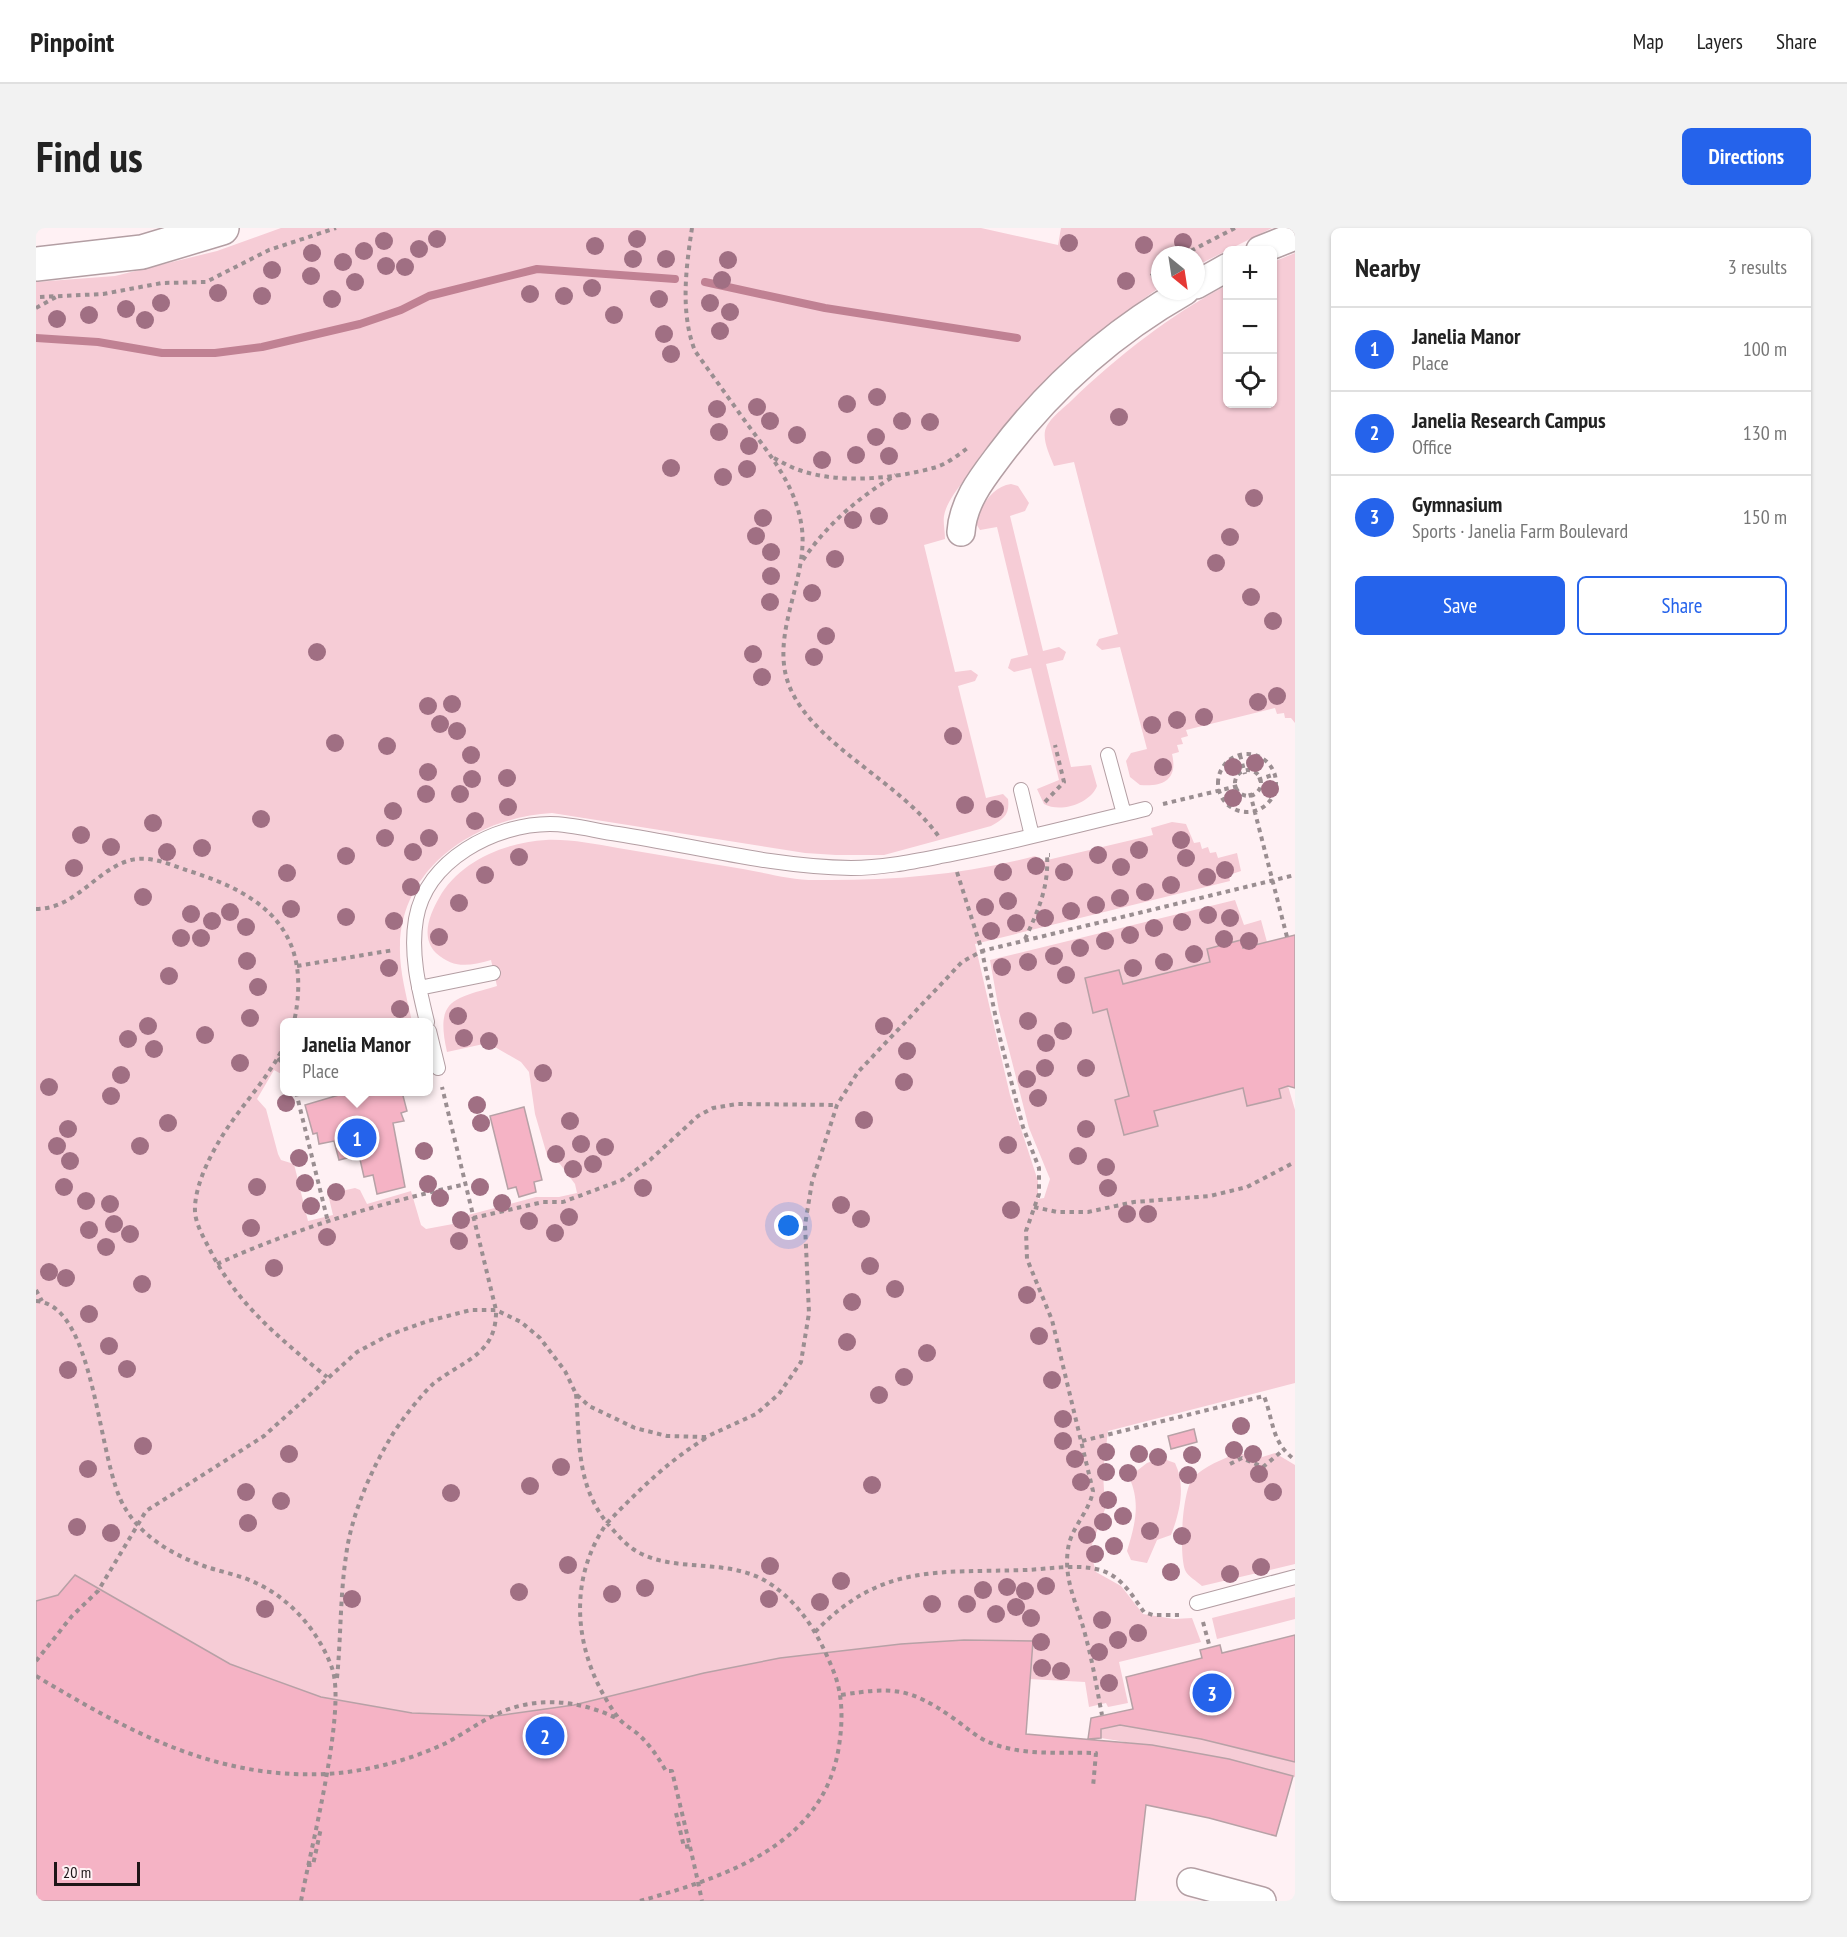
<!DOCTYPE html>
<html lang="en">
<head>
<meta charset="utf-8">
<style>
  :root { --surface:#fff; --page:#f2f2f2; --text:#222; --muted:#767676; --line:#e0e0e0; --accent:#2563eb }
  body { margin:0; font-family:"PT Sans Narrow",sans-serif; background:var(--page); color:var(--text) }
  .controls { position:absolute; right:18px; top:18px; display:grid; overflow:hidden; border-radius:9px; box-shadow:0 2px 4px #0004 }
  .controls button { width:54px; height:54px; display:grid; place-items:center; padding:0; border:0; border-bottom:2px solid var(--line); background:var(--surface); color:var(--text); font:30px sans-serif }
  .compass { position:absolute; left:1115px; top:18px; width:54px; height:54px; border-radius:50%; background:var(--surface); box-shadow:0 2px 4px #0004; rotate:150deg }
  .scale { position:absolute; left:18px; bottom:15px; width:86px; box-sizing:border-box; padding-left:6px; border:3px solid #1e1618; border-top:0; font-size:16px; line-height:21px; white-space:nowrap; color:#1e1618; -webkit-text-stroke:4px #fff1f4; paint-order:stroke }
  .you { position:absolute; left:753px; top:998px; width:21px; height:21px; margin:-15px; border:4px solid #fff; border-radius:50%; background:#1a73e8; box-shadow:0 0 0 9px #1a73e833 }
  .badge { display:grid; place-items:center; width:39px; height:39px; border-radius:50%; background:var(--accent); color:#fff; font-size:20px; font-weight:700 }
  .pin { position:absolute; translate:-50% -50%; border:3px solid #fff; box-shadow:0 2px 6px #0006 }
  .popup { position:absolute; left:244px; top:790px; width:153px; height:78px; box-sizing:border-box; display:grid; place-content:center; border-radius:9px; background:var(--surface); filter:drop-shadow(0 2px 4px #0005); font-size:20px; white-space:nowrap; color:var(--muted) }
  .popup b { font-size:22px; color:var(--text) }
  .popup::after { content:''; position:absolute; left:50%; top:100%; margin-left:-12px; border:12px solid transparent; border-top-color:var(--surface) }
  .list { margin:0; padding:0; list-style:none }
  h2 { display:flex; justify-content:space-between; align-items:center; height:78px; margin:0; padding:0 24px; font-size:26px }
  h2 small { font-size:20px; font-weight:400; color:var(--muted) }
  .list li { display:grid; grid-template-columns:39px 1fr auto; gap:18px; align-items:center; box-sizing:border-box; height:84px; padding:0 24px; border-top:2px solid var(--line) }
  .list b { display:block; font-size:22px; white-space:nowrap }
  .list p { margin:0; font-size:20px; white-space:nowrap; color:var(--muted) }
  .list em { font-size:20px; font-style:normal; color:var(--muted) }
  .actions { display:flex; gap:12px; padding:18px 24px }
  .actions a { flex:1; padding:14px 0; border:2px solid var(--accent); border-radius:9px; text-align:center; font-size:21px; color:var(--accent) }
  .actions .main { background:var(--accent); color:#fff }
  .icon { flex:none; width:33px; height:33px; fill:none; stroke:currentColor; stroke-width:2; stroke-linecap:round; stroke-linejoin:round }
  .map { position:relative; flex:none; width:1259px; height:1673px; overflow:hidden; border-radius:9px }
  header { display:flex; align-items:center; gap:36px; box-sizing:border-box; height:84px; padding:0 30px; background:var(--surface); border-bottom:2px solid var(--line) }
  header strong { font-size:28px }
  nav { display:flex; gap:33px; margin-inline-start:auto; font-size:21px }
  .intro { display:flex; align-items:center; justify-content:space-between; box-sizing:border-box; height:144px; padding:0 36px }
  h1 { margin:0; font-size:42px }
  .button { padding:15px 27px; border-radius:9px; background:var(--accent); color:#fff; font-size:21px; font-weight:700 }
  main { display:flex; gap:36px; padding:0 36px }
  aside { flex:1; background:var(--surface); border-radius:9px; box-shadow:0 2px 4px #0004 }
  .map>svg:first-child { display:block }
</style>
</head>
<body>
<header>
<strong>Pinpoint</strong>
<nav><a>Map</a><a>Layers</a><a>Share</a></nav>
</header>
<div class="intro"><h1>Find us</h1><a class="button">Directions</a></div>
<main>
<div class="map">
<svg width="1259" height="1673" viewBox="0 0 1259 1673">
  <rect width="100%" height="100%" fill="#fff1f4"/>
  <path fill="#f6ccd6" d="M245,0H945L1022,17L1025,0H1236L1160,38V27H1124V59C1049,112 978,174 928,252C921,262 910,275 908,288C907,295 909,303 909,311L888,317L919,444L935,442L942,447L939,453L922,458L950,570L967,566L972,571C974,586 968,591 955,598L848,627H800L769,625L516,585C443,589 366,637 364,717C363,743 371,769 376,794H249V848L238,842L221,871L230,881L242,926L245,932L258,936L272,993L297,987L292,966L319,960L324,962L331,976L375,963L385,997L390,1001L433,993L432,987L500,969H523L541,965L539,956L524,936L511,927L499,886L493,844L485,834L452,815L411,824C399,771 417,771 461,758L455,732C433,738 418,741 400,725C384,709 394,686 403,670C423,633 470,614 510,612C534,611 558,616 582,620C624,627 665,634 707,641C730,645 755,652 779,652C853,653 927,647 999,628L1007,633L1117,607L1115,600L1136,594L1150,596L1158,615L1164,614L1166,621L1172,619L1174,625L1180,624L1182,630L1201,625L1205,643L1193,647L1194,653L939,716L974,867L1002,953V971L1008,970L1014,951L993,900L963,783L954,732L1199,672L1208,697L1225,692L1231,714L1207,720L1205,712L1171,721L1174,734L1087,756L1083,742L1049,750L1057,784L1071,781L1093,868L1118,883L1207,860L1212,878L1245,870L1243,861L1252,858L1259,882V1155L1072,1203L1067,1244L1069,1281L1054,1322L1060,1344L1085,1358L1107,1386L1138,1391L1156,1390L1165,1414L1083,1434L1092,1475L1072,1479L1070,1475L1053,1479L1049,1454L993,1451L695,1673H162L0,1598V54L79,48L181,23Z
    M1259,25V495L1255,490H1249L1248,485L1241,486L1239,480L1150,502L1152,508L1145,510L1147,516L1141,517L1143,524L1136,526C1142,551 1128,559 1104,557L1094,549L1090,533L1095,525L1111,521L1084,419L1066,422L1060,417L1063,411L1082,406L1038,234L1018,238C1014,228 1007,214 1009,203C1012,191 1028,180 1036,172C1083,127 1134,87 1191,57L1192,176H1236L1237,34Z
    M975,256L982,258L993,275L989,283L974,288L1007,423L1023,419L1030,424L1027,432L1010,436L1035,539L1055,537L1061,558C1054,576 1024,585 1008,576L1001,561L1023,552L995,440L978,444L972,440L975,431L992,427L961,299L944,302L939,294C945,278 957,258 975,256Z
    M1202,1225L1223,1230L1239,1225L1259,1237V1336L1166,1358C1161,1353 1152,1349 1149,1342C1143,1326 1146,1263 1157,1250C1168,1238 1187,1231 1202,1225Z
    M1125,1230L1139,1235C1150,1258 1144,1284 1135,1307L1121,1312L1111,1335L1095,1332L1091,1323C1099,1297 1105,1275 1093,1249L1111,1235Z
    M1259,1369V1391L1181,1411L1176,1390Z
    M1084,1497L1165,1511L1259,1534V1549L1193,1531L1065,1510V1501Z"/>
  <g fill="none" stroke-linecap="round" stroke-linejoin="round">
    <path stroke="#c08193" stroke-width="8" d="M669,54L789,80L981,110
      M0,110L62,114L126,125H179L226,119L324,96L365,82L393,68L501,41L639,51"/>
  </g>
  <path fill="#f5b3c5" stroke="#b7a1a6" stroke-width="1.5" d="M1259,707V860L1252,858L1243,861L1245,870L1211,878L1207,860L1118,883L1122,898L1088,907L1079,872L1093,868L1071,781L1057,785L1049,750L1083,742L1087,756L1174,734L1171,721L1205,712L1207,720Z
    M313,864H366L371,883L365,885L368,893L357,895L369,959L341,966L337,947L328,949L323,927L303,932L298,913L283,916L281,905L277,906L269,877Z
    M488,879L506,952L498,954L500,964L483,969L480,959L472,961L454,888Z
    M1158,1201L1161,1214L1135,1221L1132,1208Z
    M39,1347L194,1436L285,1469L376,1485L460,1488L538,1477L668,1445L744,1430L865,1416L928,1412L997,1413L990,1506L1116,1517L1193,1531L1257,1548L1240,1608L1173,1590L1110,1577L1099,1673H0V1373L22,1367Z
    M1259,1407V1534L1165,1511L1084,1497L1065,1501V1510L1052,1511L1055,1490L1097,1481L1090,1449L1166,1430L1164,1422L1184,1417L1186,1425Z"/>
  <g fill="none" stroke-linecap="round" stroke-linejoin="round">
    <defs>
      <path id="service" d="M1072,527L1088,586
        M985,562L996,608
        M383,760L457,745
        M391,794C383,761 374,726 380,691C390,632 459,596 514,596C536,596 560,603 582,606C659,618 737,639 815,640C846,640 875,634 905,628C974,615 1041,597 1109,581
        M393,803L402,840
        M1161,1375L1259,1349"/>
      <path id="minor" d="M1224,22L1259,8
        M1160,57L1192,39
        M925,304C927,273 947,249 965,225C1015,159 1077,104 1149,63
        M1155,1654L1226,1673"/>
      <path id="secondary" d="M0,36L106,24L186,0"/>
    </defs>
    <use href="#service" stroke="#b39ea3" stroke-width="16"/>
    <use href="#minor" stroke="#b39ea3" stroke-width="30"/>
    <use href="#secondary" stroke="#b39ea3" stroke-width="36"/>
    <path stroke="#9a8e91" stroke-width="4" stroke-dasharray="4.5 4.5" stroke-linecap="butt" d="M656,0C650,39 644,85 659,123C674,144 689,165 704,186C730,223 760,254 766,301C772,354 731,410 755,462C781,519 866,555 903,609
      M1147,27L1199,0
      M1115,48L1124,42
      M4,69L67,66L126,55L170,54L233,22L300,0
      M0,80L20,69
      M738,230C746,234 754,239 763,242C802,256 857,251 897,240C910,237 922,227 933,219
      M767,332C791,296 823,269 860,247
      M1182 555a29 29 0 1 1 58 0a29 29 0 1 1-58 0Z
      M1204,527L1209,546
      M1199 555a13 13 0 1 1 26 0a13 13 0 1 1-26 0Z
      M1222,552L1239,546
      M1214,565L1251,709
      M1009,574L1028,554L1019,517
      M1127,576L1202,558
      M921,644L946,723L964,810L987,899L1003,940V966L990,1003L991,1031L1016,1092L1057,1263C1053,1285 1035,1299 1032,1321C1027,1354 1043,1379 1050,1410C1057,1435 1061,1462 1066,1487
      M0,681C40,681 60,641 95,632C114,627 135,637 153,643C231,667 277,706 258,794
      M989,711C1002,683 1013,659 1011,627H1014
      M261,738L358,722
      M249,816C232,852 202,880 182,915C171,934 158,961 159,984C160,997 168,1010 174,1022C201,1076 244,1111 291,1149
      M242,830L249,838
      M260,864L292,994
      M998,979L1021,984H1052L1098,974L1174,968L1211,959L1259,934
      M437,990L507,974H527L586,952L614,932L662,888L677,880L701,876L801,877
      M181,1036C260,1000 345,975 430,956
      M0,1062L6,1073
      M0,1073C61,1077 61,1236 89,1280C106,1309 137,1327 168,1338C185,1344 204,1347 220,1355C255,1371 283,1404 296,1440C311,1482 274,1623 265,1673
      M540,1166C544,1214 540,1256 571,1295C602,1263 632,1233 670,1210
      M1046,1213L1228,1168C1238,1194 1235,1214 1259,1232
      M1194,1236L1206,1230L1227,1239L1246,1223
      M1167,1394L1174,1420
      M779,1404C845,1335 902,1345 990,1342C1014,1341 1044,1335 1067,1343C1087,1350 1097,1369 1108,1384L1117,1387H1143
      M0,1433L36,1388L62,1363L110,1283L228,1208L321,1124L353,1107L392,1093L435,1082H460L485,1094L504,1110L529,1143L540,1166L553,1178L599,1200L631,1208L670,1209L720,1186L743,1166L765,1134L773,1085L769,997L776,954L801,877L822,844L926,734L946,723L1259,647
      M0,1448C92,1503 178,1551 289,1546C329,1544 371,1533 408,1516C424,1508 439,1497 455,1489C496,1467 542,1471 582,1491
      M301,1450C305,1410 304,1368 310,1328C315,1288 334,1244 355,1209C363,1195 385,1167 397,1156C427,1132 461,1127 460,1082L406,859
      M805,1467C856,1459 873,1459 917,1490C929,1498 941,1510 955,1515C987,1528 1026,1524 1060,1525L1057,1559
      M640,1585L648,1619L654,1618
      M271,1637H277L285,1600
      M604,1673C688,1649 788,1618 803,1518C807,1492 807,1466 797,1442C783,1407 765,1376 733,1355C691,1328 636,1347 597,1321C587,1314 579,1304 571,1295C529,1355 539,1430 581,1488C586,1496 595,1500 602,1506C614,1517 622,1529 630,1543H636C646,1586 657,1629 666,1673"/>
    <use href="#service" stroke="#fff" stroke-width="14"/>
    <use href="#minor" stroke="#fff" stroke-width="27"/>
    <use href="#secondary" stroke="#fff" stroke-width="33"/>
  </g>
  <g fill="#a06f83">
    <circle cx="401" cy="11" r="9"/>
    <circle cx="601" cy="11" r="9"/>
    <circle cx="348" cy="13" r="9"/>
    <circle cx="1147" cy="14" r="9"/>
    <circle cx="1033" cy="15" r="9"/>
    <circle cx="1108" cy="17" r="9"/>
    <circle cx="559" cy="18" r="9"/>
    <circle cx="383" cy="21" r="9"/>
    <circle cx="328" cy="23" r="9"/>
    <circle cx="276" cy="25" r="9"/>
    <circle cx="597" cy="31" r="9"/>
    <circle cx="630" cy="31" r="9"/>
    <circle cx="692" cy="32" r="9"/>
    <circle cx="307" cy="34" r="9"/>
    <circle cx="350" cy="38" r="9"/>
    <circle cx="369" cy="39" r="9"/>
    <circle cx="236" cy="42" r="9"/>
    <circle cx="275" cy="48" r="9"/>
    <circle cx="686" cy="52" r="9"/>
    <circle cx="1090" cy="53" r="9"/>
    <circle cx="319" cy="54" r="9"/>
    <circle cx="556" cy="60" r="9"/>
    <circle cx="182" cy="65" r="9"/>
    <circle cx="494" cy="66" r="9"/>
    <circle cx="226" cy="68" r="9"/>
    <circle cx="528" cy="68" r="9"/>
    <circle cx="296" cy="71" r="9"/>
    <circle cx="623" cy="71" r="9"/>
    <circle cx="125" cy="75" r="9"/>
    <circle cx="674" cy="75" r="9"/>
    <circle cx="90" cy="81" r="9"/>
    <circle cx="694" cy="84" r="9"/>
    <circle cx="53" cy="87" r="9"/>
    <circle cx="578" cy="87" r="9"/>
    <circle cx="21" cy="91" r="9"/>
    <circle cx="109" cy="92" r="9"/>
    <circle cx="684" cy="103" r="9"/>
    <circle cx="628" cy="106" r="9"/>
    <circle cx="635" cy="126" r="9"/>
    <circle cx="841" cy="169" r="9"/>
    <circle cx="811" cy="176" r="9"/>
    <circle cx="721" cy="179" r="9"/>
    <circle cx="681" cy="181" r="9"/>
    <circle cx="1083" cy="189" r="9"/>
    <circle cx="734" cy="193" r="9"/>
    <circle cx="866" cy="193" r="9"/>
    <circle cx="894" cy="194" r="9"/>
    <circle cx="683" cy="204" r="9"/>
    <circle cx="761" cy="207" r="9"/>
    <circle cx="840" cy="209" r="9"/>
    <circle cx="713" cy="218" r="9"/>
    <circle cx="820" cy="227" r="9"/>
    <circle cx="853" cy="228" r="9"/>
    <circle cx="786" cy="232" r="9"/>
    <circle cx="635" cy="240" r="9"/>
    <circle cx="711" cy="241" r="9"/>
    <circle cx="687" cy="249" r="9"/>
    <circle cx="1218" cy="270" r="9"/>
    <circle cx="843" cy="288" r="9"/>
    <circle cx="727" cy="290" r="9"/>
    <circle cx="817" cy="292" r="9"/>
    <circle cx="720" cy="308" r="9"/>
    <circle cx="1194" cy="309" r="9"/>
    <circle cx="735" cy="324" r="9"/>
    <circle cx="799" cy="331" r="9"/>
    <circle cx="1180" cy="335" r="9"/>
    <circle cx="735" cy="348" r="9"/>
    <circle cx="776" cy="365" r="9"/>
    <circle cx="1215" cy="369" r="9"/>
    <circle cx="734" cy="374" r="9"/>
    <circle cx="1237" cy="393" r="9"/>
    <circle cx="790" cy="408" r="9"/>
    <circle cx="281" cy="424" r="9"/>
    <circle cx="717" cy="426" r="9"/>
    <circle cx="778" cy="429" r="9"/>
    <circle cx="726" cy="449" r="9"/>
    <circle cx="1241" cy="468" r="9"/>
    <circle cx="1222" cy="474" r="9"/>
    <circle cx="416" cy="476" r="9"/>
    <circle cx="392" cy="478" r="9"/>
    <circle cx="1168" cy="489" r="9"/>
    <circle cx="1141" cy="492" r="9"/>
    <circle cx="404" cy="496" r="9"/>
    <circle cx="1116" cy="497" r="9"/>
    <circle cx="421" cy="503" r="9"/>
    <circle cx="917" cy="508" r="9"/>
    <circle cx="299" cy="515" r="9"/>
    <circle cx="351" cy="518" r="9"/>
    <circle cx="435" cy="527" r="9"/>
    <circle cx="1219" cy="535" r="9"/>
    <circle cx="1127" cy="539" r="9"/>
    <circle cx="1197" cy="539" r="9"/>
    <circle cx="392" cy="544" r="9"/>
    <circle cx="471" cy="550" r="9"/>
    <circle cx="436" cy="551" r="9"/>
    <circle cx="1234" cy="561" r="9"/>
    <circle cx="390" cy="566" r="9"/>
    <circle cx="424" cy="566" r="9"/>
    <circle cx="1197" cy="570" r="9"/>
    <circle cx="929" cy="577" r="9"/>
    <circle cx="472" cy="579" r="9"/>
    <circle cx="959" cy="581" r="9"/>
    <circle cx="357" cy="583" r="9"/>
    <circle cx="225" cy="591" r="9"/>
    <circle cx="439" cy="593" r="9"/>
    <circle cx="117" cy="595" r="9"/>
    <circle cx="45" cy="607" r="9"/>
    <circle cx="349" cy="610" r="9"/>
    <circle cx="393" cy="610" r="9"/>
    <circle cx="1145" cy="612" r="9"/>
    <circle cx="75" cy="619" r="9"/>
    <circle cx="166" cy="620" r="9"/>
    <circle cx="1103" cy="622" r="9"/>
    <circle cx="131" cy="624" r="9"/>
    <circle cx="377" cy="624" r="9"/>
    <circle cx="1062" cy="627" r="9"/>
    <circle cx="310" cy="628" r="9"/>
    <circle cx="483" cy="629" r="9"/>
    <circle cx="1150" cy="630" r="9"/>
    <circle cx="1000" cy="638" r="9"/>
    <circle cx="1085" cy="639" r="9"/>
    <circle cx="38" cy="640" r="9"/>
    <circle cx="1189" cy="642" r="9"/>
    <circle cx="967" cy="644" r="9"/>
    <circle cx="1028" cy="644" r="9"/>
    <circle cx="251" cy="645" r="9"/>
    <circle cx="449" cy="647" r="9"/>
    <circle cx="1171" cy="649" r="9"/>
    <circle cx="1135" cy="657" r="9"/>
    <circle cx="375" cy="659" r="9"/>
    <circle cx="1109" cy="664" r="9"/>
    <circle cx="107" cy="669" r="9"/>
    <circle cx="1084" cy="670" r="9"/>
    <circle cx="972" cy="673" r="9"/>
    <circle cx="423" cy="675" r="9"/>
    <circle cx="1060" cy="677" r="9"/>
    <circle cx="949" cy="679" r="9"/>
    <circle cx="255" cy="681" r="9"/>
    <circle cx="1035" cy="683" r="9"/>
    <circle cx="194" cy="684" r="9"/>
    <circle cx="155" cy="686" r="9"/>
    <circle cx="1172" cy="687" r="9"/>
    <circle cx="310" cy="689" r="9"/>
    <circle cx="1009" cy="690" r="9"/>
    <circle cx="1194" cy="690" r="9"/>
    <circle cx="176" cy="693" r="9"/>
    <circle cx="358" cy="693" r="9"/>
    <circle cx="1146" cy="694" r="9"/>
    <circle cx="980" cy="695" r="9"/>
    <circle cx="210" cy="699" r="9"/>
    <circle cx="1118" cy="700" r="9"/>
    <circle cx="955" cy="703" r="9"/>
    <circle cx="1094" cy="707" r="9"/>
    <circle cx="403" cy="709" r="9"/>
    <circle cx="145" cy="710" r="9"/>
    <circle cx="165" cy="710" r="9"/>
    <circle cx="1188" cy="711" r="9"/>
    <circle cx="1069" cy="713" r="9"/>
    <circle cx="1213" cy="713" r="9"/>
    <circle cx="1044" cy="720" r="9"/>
    <circle cx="1158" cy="726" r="9"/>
    <circle cx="1018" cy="728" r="9"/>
    <circle cx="211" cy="733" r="9"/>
    <circle cx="992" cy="734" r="9"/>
    <circle cx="1128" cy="734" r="9"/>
    <circle cx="966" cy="739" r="9"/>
    <circle cx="353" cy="740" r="9"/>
    <circle cx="1097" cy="740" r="9"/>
    <circle cx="1030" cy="747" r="9"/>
    <circle cx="133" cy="748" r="9"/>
    <circle cx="222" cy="759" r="9"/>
    <circle cx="364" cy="781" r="9"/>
    <circle cx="422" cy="788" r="9"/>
    <circle cx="214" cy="790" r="9"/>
    <circle cx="992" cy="793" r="9"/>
    <circle cx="112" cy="798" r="9"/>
    <circle cx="848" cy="798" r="9"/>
    <circle cx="1027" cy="803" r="9"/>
    <circle cx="169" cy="807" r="9"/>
    <circle cx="428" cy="810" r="9"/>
    <circle cx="92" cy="811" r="9"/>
    <circle cx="453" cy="813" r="9"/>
    <circle cx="1010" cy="815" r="9"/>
    <circle cx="118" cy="821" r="9"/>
    <circle cx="871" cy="823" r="9"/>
    <circle cx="204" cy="835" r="9"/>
    <circle cx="1009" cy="840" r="9"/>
    <circle cx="1050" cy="840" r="9"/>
    <circle cx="507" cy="845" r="9"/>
    <circle cx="85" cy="847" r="9"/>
    <circle cx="991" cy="851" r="9"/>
    <circle cx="868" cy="854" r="9"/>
    <circle cx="13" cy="859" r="9"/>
    <circle cx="75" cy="868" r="9"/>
    <circle cx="1002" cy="870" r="9"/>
    <circle cx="250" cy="875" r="9"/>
    <circle cx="441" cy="877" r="9"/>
    <circle cx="828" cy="892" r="9"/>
    <circle cx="534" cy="893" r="9"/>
    <circle cx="132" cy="895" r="9"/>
    <circle cx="445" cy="895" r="9"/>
    <circle cx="32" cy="901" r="9"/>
    <circle cx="1050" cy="901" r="9"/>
    <circle cx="545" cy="916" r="9"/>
    <circle cx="972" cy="917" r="9"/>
    <circle cx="21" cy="918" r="9"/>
    <circle cx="104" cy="918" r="9"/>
    <circle cx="569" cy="919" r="9"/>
    <circle cx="388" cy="923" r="9"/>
    <circle cx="520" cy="926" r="9"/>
    <circle cx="1042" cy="928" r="9"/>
    <circle cx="263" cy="930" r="9"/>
    <circle cx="34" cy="933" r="9"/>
    <circle cx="557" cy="936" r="9"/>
    <circle cx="1070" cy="939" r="9"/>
    <circle cx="537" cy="941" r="9"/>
    <circle cx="269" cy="955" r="9"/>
    <circle cx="392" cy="956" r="9"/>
    <circle cx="28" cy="959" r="9"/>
    <circle cx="221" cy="959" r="9"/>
    <circle cx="444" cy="959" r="9"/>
    <circle cx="607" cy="960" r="9"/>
    <circle cx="1072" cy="960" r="9"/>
    <circle cx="300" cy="964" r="9"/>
    <circle cx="404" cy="970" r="9"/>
    <circle cx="50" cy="973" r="9"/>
    <circle cx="466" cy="975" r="9"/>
    <circle cx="74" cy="976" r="9"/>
    <circle cx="805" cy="977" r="9"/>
    <circle cx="275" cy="978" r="9"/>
    <circle cx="975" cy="982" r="9"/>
    <circle cx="1091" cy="986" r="9"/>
    <circle cx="1112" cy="986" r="9"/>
    <circle cx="533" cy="989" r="9"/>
    <circle cx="825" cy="991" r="9"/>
    <circle cx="425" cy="992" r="9"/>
    <circle cx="493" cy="993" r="9"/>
    <circle cx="78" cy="996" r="9"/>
    <circle cx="215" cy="1000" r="9"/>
    <circle cx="53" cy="1002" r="9"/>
    <circle cx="519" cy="1005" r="9"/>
    <circle cx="94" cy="1006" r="9"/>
    <circle cx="291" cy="1009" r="9"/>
    <circle cx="423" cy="1013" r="9"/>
    <circle cx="70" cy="1019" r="9"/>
    <circle cx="834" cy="1038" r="9"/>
    <circle cx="238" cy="1040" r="9"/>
    <circle cx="13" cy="1044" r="9"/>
    <circle cx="30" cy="1050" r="9"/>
    <circle cx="106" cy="1056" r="9"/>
    <circle cx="859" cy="1061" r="9"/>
    <circle cx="991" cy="1067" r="9"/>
    <circle cx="816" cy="1074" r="9"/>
    <circle cx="53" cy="1086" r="9"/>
    <circle cx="1003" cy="1108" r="9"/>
    <circle cx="811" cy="1114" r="9"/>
    <circle cx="73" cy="1118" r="9"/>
    <circle cx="891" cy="1125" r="9"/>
    <circle cx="91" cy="1141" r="9"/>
    <circle cx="32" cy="1142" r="9"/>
    <circle cx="868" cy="1149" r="9"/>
    <circle cx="1016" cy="1152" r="9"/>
    <circle cx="843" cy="1167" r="9"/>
    <circle cx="1027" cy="1191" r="9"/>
    <circle cx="1205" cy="1198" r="9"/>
    <circle cx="1027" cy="1213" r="9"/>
    <circle cx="107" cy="1218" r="9"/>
    <circle cx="1198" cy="1222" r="9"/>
    <circle cx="1070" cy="1224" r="9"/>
    <circle cx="253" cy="1226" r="9"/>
    <circle cx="1103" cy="1226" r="9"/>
    <circle cx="1217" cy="1226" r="9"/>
    <circle cx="1156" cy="1227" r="9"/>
    <circle cx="1122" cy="1229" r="9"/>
    <circle cx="1039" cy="1231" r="9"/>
    <circle cx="525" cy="1239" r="9"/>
    <circle cx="52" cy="1241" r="9"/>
    <circle cx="1070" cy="1244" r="9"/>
    <circle cx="1092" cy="1245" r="9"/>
    <circle cx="1223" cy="1246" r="9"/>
    <circle cx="1152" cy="1247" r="9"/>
    <circle cx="1045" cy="1254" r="9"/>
    <circle cx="836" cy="1257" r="9"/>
    <circle cx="494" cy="1258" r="9"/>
    <circle cx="210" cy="1264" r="9"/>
    <circle cx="1237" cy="1264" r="9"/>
    <circle cx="415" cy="1265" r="9"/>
    <circle cx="1072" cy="1272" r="9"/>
    <circle cx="245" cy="1273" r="9"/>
    <circle cx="1087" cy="1288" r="9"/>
    <circle cx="1067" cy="1294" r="9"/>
    <circle cx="212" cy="1295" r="9"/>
    <circle cx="41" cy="1299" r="9"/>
    <circle cx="1114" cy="1303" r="9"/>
    <circle cx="75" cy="1305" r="9"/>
    <circle cx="1051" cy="1307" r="9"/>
    <circle cx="1146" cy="1308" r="9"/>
    <circle cx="1078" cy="1318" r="9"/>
    <circle cx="1059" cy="1326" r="9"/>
    <circle cx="532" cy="1337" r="9"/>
    <circle cx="734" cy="1338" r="9"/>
    <circle cx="1225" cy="1339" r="9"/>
    <circle cx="1135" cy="1344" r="9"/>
    <circle cx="1194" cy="1346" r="9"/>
    <circle cx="805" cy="1353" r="9"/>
    <circle cx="1010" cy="1358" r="9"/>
    <circle cx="971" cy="1359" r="9"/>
    <circle cx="609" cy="1360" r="9"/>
    <circle cx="947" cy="1362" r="9"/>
    <circle cx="989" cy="1363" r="9"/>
    <circle cx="483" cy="1364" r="9"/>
    <circle cx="576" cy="1366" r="9"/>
    <circle cx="316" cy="1371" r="9"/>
    <circle cx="733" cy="1371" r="9"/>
    <circle cx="784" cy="1374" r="9"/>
    <circle cx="896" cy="1376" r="9"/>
    <circle cx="931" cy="1376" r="9"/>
    <circle cx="980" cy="1379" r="9"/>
    <circle cx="229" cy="1381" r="9"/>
    <circle cx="960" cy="1386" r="9"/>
    <circle cx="995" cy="1390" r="9"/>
    <circle cx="1066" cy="1392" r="9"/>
    <circle cx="1102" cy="1405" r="9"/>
    <circle cx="1082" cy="1412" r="9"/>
    <circle cx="1005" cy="1414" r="9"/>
    <circle cx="1063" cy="1424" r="9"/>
    <circle cx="1006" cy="1440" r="9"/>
    <circle cx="1025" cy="1443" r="9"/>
    <circle cx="1073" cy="1455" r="9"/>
  </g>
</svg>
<div class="controls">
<button>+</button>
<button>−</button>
<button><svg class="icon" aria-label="locate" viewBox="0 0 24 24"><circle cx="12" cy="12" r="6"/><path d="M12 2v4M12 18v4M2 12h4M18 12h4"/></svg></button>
</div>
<svg class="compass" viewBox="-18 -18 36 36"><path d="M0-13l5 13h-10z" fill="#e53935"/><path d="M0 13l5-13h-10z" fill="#767676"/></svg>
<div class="scale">20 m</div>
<div class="you"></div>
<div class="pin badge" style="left:321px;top:910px">1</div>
<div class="popup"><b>Janelia Manor</b>Place</div>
<div class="pin badge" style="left:509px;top:1508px">2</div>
<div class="pin badge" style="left:1176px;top:1465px">3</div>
</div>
<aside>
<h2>Nearby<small>3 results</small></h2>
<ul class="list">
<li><span class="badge">1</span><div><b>Janelia Manor</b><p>Place</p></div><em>100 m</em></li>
<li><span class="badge">2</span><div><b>Janelia Research Campus</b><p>Office</p></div><em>130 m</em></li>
<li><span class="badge">3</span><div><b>Gymnasium</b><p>Sports · Janelia Farm Boulevard</p></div><em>150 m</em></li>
</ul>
<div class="actions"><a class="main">Save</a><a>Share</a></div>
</aside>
</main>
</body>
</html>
